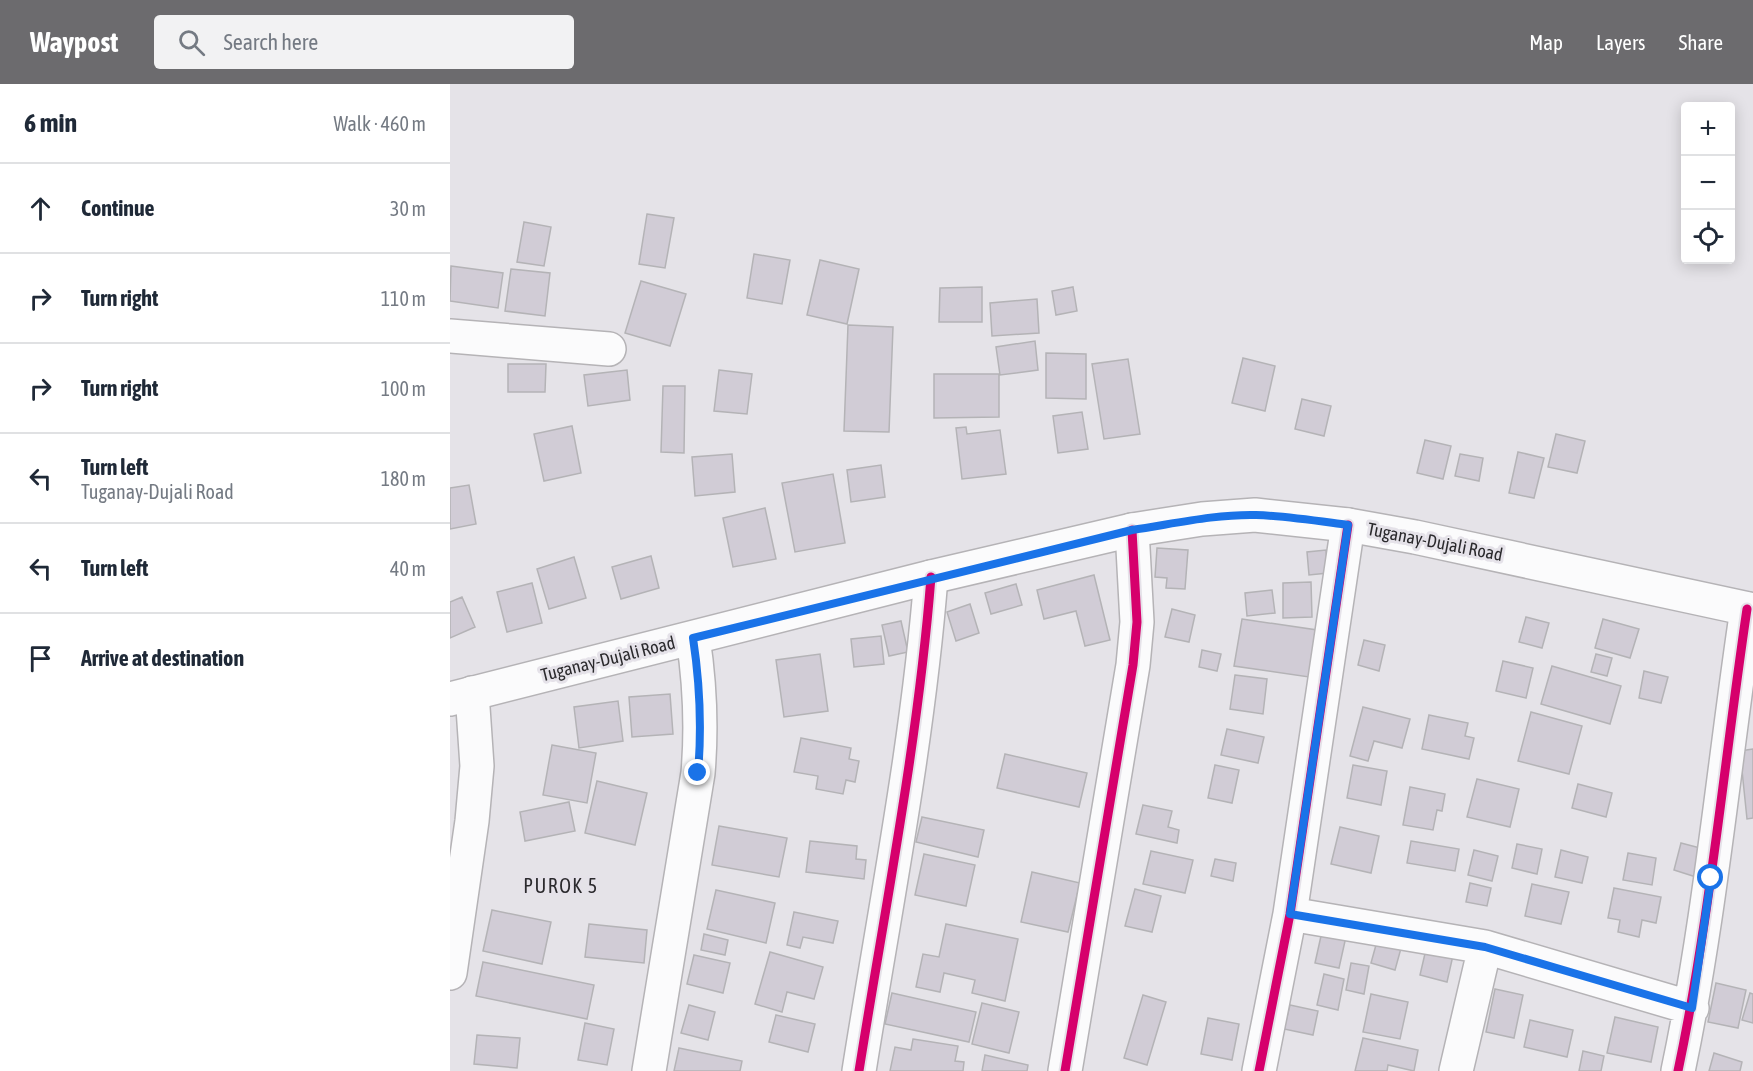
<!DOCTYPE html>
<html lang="en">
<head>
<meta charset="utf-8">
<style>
  :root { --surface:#fff; --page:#f2f2f3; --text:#1f2937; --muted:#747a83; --line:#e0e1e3; --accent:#6c6b6e }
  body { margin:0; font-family:"Asap Condensed",sans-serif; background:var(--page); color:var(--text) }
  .controls { position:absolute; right:18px; top:18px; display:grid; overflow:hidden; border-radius:6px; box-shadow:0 3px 15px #0003 }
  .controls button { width:54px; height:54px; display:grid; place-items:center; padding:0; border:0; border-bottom:2px solid var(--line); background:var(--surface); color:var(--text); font:30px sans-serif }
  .stop { position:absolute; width:18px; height:18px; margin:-14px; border:4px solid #1a73e8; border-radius:50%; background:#fff }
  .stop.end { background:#1a73e8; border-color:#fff; box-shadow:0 2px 6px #0008 }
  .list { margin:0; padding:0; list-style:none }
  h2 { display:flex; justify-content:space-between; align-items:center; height:78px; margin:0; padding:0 24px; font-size:26px }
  h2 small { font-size:20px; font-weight:400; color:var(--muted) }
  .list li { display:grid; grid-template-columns:39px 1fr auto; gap:18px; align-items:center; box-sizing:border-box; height:90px; padding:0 24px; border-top:2px solid var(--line) }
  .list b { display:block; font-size:22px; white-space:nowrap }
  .list p { margin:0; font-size:20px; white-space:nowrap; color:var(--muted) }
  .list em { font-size:20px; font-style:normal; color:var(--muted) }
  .icon { flex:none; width:33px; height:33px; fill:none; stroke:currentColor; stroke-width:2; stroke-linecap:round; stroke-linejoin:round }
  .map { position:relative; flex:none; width:1303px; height:987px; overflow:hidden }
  header { display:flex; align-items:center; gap:36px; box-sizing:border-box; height:84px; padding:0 30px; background:var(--accent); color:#fff }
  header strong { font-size:28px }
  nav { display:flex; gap:33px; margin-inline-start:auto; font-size:21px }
  .search { width:420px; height:54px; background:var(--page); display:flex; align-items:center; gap:15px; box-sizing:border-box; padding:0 21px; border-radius:6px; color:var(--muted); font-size:22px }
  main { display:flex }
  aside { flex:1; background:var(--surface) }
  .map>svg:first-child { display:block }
</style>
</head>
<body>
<header>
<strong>Waypost</strong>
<div class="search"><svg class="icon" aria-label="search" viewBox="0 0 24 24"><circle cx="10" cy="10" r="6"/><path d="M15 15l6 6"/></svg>Search here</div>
<nav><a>Map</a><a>Layers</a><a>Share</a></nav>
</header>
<main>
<aside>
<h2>6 min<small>Walk · 460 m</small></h2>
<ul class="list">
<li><svg class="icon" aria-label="ahead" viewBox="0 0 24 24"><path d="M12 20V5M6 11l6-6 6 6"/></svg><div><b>Continue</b></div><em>30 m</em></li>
<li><svg class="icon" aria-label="right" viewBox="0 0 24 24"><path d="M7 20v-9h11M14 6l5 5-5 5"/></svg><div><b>Turn right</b></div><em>110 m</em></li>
<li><svg class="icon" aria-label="right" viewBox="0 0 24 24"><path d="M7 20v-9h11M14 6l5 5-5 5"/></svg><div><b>Turn right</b></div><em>100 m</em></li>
<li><svg class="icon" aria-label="left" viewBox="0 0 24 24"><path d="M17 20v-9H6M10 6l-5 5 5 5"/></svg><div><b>Turn left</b><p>Tuganay-Dujali Road</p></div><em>180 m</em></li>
<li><svg class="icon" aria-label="left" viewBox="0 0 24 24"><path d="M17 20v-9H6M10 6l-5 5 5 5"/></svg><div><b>Turn left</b></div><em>40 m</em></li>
<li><svg class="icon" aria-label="arrive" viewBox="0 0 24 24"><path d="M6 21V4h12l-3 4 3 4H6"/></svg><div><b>Arrive at destination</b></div></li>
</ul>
</aside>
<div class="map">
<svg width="1303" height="987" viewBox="0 0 1303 987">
  <rect width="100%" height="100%" fill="#e5e3e8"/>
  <path fill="#d1ccd6" stroke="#b4b3b6" stroke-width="1.5" d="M197,130L224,134L215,184L189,180Z
    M74,138L101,143L94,182L67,178Z
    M304,170L340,176L332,220L297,214Z
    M370,176L409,185L397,240L357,231Z
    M1,182L53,189L48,224L0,217Z
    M61,185L100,189L95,232L55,227Z
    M191,197L236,210L220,262L175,249Z
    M532,203V238H489L490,204Z
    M623,203L627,227L606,231L602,207Z
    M587,215L589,249L542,252L540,219Z
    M398,241L443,243L439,348L394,347Z
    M585,257L588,286L550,291L546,263Z
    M596,269L636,270V315L596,314Z
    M793,274L825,282L815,327L782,319Z
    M678,275L690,350L654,355L642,280Z
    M58,280H96L95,308H58Z
    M177,286L180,316L138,322L134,291Z
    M269,286L302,290L297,330L264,327Z
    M484,290H549V333L484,334Z
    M213,302H235L234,369L211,368Z
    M852,315L881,322L874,352L845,345Z
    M632,328L638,365L608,369L603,332Z
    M122,342L131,389L94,397L84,350Z
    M516,343L517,350L550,346L556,390L512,395L506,344Z
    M1106,350L1135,357L1127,389L1098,383Z
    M975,356L1001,362L993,395L967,389Z
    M1068,368L1094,374L1084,414L1059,409Z
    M282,370L285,408L245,412L242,373Z
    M1010,370L1033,374L1029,397L1005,392Z
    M431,381L435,413L401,418L397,386Z
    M383,390L395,459L345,468L332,399Z
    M19,401L26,440L0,445V404Z
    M315,424L326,475L283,483L273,434Z
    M707,464L738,466L735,505L716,504L717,494L705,493Z
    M876,466L878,489L859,491L857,468Z
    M201,472L209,504L171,515L162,483Z
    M124,473L136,514L99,525L87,485Z
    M644,491L660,556L635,562L626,527L594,535L587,506Z
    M861,498L862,533L833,534V499Z
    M82,499L92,539L57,548L47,508Z
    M566,500L572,521L541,530L535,509Z
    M822,506L825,529L797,532L795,509Z
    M12,513L25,543L0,554V518Z
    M520,520L529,549L506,557L497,528Z
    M722,525L745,531L739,558L715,553Z
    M1076,533L1099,539L1092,564L1069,558Z
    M792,535L867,546L859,593L784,582Z
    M1153,535L1189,545L1180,574L1145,564Z
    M451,537L458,568L439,572L432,541Z
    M431,552L434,580L404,583L401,555Z
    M914,556L935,561L929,587L908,581Z
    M752,566L771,570L767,587L749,583Z
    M370,570L378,627L334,633L326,576Z
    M1146,570L1162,574L1157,592L1141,588Z
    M1053,577L1083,584L1076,614L1046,607Z
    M1102,582L1171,602L1160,640L1091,620Z
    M1194,587L1218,593L1211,619L1189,614Z
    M785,591L817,595L813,630L780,625Z
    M220,610L223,650L182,653L179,613Z
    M168,617L173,657L129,664L124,623Z
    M913,623L960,635L952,664L924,657L918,677L900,672Z
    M1081,628L1132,642L1119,690L1068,677Z
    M979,631L1018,639L1015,652L1024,654L1019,675L972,665Z
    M777,645L814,653L808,679L771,671Z
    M351,654L401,664L399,675L409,677L405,698L396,696L393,710L366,705L368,692L344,688Z
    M102,661L146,669L137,719L93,711Z
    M1303,665V734L1297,735L1290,667Z
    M555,670L637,689L629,723L547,704Z
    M765,681L789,686L782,719L758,714Z
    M903,681L937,687L931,721L897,714Z
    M1027,695L1069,705L1060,743L1017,733Z
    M147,697L197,709L185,761L135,749Z
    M1128,700L1162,709L1156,733L1122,724Z
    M960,703L995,710L992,727L987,726L983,746L953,741Z
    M119,718L125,747L75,757L70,728Z
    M693,721L722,727L718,743L729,746L727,759L686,750Z
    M472,733L534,746L528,773L466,758Z
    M269,742L337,754L329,793L262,781Z
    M890,743L929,752L921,789L881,780Z
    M360,757L407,762L406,775L416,776L414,795L356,788Z
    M961,757L1009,765L1005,787L957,779Z
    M1231,759L1254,765L1246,793L1224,786Z
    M1067,760L1092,765L1087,790L1062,784Z
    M1024,766L1048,772L1042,797L1018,791Z
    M1111,766L1138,773L1132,799L1105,793Z
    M701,767L743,776L735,809L693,800Z
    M1178,769L1206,774L1202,801L1173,796Z
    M474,770L525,781L516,822L465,811Z
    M765,775L786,779L783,797L761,792Z
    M582,788L630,799L618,848L571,838Z
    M1020,799L1041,804L1037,822L1016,818Z
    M1082,800L1119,808L1111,840L1075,832Z
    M1164,804L1211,813L1206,839L1192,836L1189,853L1168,848L1170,836L1158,834Z
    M685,805L711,812L702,848L675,842Z
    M266,806L325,819L316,859L257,845Z
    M42,826L101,838L92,880L33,867Z
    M344,828L388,837L383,859L353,853L350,864L337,861Z
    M139,840L197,846L194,879L135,873Z
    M496,840L568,855L555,917L522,909L525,896L494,889L490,908L466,903L473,870L489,873Z
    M873,843L897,848L889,884L865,879Z
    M254,850L278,856L275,871L251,866Z
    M929,850L953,857L945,886L921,879Z
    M977,861L1004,867L997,898L970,891Z
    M320,868L373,883L364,915L337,908L332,928L305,920Z
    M244,871L280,879L273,909L237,900Z
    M33,878L144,901L137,935L26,912Z
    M901,879L919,882L914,910L896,906Z
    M874,890L894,895L888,926L867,921Z
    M1266,899L1296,906L1288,944L1258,938Z
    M1045,905L1073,911L1064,954L1036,948Z
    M442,909L526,928L519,958L435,940Z
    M1300,909L1303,910V939L1292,936Z
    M921,910L958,918L950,955L913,948Z
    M693,911L716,918L697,981L674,974Z
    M532,919L569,928L559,969L522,960Z
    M239,921L265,928L258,956L231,949Z
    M840,921L868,927L863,951L834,945Z
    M326,931L365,940L358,968L319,958Z
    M1165,933L1208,943L1201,978L1157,969Z
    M758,934L789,940L782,976L751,970Z
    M1080,936L1123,946L1117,973L1074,963Z
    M135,939L164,945L157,981L128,976Z
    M27,951L70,954L67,984L24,980Z
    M913,954L968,966L964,987L938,981L937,987H905Z
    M463,955L508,962L505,977L514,978L513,987H440L445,963L461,966Z
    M229,964L292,977L290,987H224Z
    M1133,967L1154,972L1151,987H1129Z
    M1264,969L1292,978L1290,987H1259Z
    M535,971L578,981L577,987H532Z"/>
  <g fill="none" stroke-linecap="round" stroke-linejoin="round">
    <defs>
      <path id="minor" d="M0,252L159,265
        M840,830L1035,863L1006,987
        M1035,863L1242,924
        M0,889L22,737L27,682L22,609
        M199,987L248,689C252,642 250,600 243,554
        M409,987C435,823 468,659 481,493
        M615,987L683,581L687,538L682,446
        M809,987L840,830L898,441
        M1228,987C1260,835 1274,679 1297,525"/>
      <path id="major" d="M0,615L481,493L682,446L752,435L805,431L898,441L965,453L1303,526"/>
    </defs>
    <use href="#minor" stroke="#b5b3b6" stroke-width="36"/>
    <use href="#major" stroke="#b5b3b6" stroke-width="36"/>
    <use href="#minor" stroke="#fbfbfc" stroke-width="33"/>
    <use href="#major" stroke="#fbfbfc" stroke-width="33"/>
    <defs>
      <path id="cycleway" d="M409,987C435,823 468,659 481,493
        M615,987L683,581L687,538L682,446
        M809,987L840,830L898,441
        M1228,987C1260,835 1274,679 1297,525"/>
    </defs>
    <use href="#cycleway" stroke="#e5e2e9" stroke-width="13"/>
    <use href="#cycleway" stroke="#d6006c" stroke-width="9"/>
  </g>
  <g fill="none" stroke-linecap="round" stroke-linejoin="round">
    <path stroke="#1a73e8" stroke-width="8" d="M248,689C252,642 250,600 243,554L682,446C723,440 765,430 806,431C837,432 868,437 898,441L840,830L1035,863L1242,924L1261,794"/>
  </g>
  <g text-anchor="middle" stroke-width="6" stroke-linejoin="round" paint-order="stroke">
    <g font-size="18" fill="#2b2a2d" stroke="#e5e2e9">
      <text transform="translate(985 458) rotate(11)" y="6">Tuganay-Dujali Road</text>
      <text transform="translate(158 575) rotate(-14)" y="6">Tuganay-Dujali Road</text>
    </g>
    <g font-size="20" letter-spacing="1.5" fill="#2b2a2d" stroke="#e5e2e9">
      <text x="111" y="809">PUROK 5</text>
    </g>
  </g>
</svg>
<div class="controls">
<button>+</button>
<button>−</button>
<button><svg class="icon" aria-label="locate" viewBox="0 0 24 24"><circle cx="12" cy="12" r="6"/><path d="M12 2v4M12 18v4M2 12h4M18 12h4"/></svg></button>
</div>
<div class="stop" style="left:1261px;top:794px"></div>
<div class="stop end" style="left:248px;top:689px"></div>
</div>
</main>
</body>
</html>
